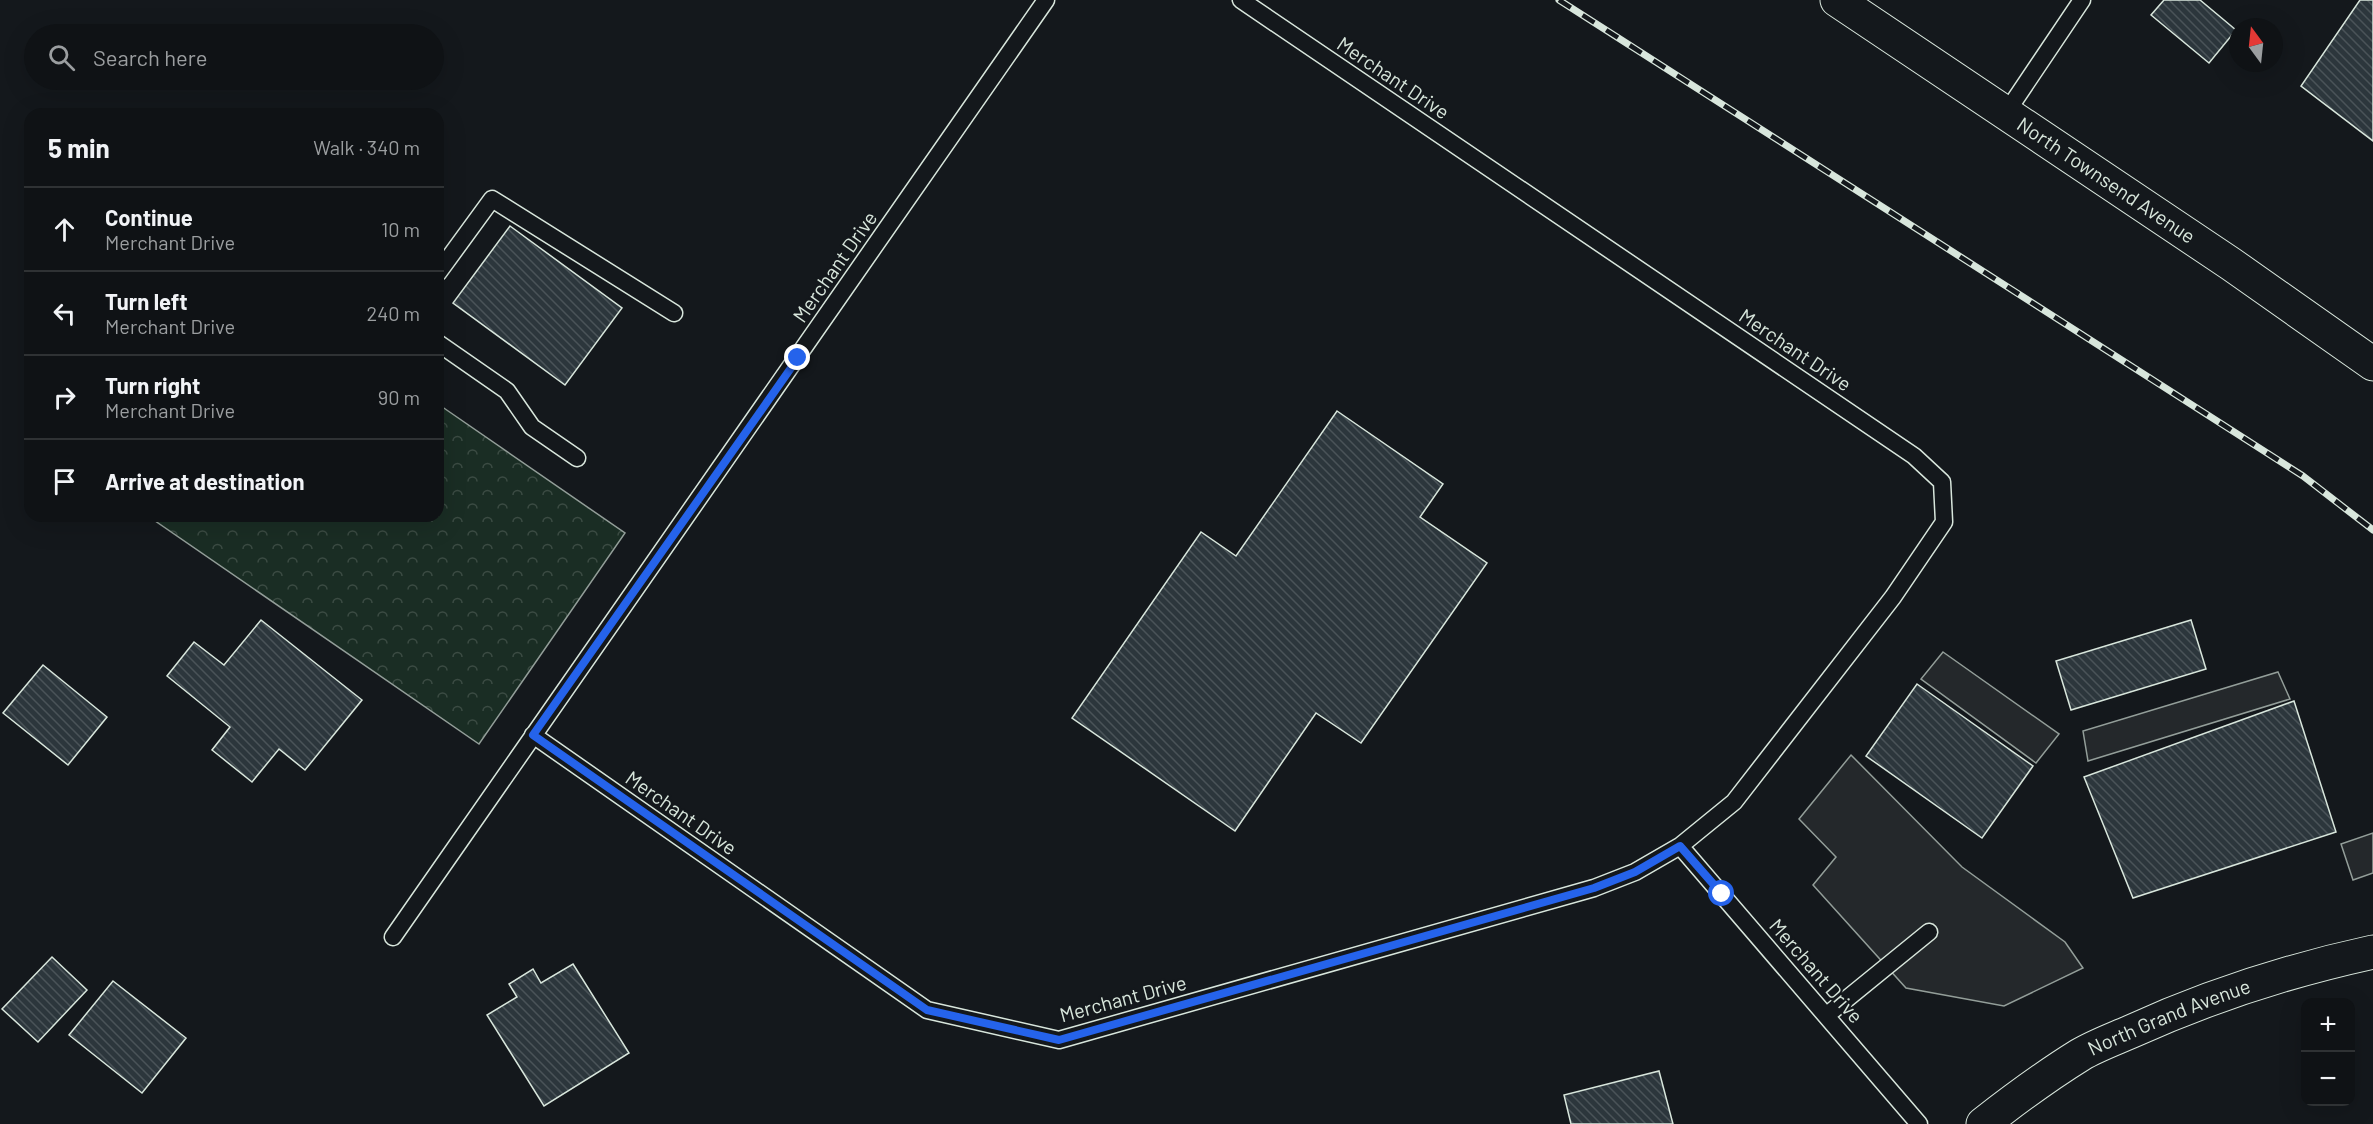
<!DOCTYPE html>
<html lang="en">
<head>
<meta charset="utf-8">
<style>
  :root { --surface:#0f1215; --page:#1d2022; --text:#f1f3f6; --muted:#9b9ea0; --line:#2f3234 }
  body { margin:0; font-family:Barlow,sans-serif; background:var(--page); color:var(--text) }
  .controls { position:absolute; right:18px; bottom:18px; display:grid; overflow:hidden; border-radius:12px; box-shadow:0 6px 24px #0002 }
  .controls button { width:54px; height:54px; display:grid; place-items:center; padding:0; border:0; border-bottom:2px solid var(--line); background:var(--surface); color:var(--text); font:30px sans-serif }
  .compass { position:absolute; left:2229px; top:18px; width:54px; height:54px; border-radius:50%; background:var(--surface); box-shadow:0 6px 24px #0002; rotate:345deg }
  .stop { position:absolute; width:18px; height:18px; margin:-14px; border:4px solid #2563eb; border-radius:50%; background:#fff }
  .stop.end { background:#2563eb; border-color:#fff; box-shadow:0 2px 6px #0008 }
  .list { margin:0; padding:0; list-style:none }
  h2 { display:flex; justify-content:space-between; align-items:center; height:78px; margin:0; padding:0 24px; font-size:26px }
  h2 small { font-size:20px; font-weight:400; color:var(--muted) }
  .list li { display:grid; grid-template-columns:39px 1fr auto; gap:18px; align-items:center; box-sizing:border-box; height:84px; padding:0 24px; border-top:2px solid var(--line) }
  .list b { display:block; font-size:22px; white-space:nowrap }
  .list p { margin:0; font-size:20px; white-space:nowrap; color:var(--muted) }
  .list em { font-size:20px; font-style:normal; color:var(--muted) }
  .icon { flex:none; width:33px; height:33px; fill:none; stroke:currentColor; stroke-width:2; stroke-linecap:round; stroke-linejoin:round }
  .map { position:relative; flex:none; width:2373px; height:1124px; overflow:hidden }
  .search { position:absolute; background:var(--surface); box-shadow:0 6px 24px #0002; left:24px; top:24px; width:420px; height:66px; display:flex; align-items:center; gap:15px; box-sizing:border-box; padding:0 21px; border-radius:33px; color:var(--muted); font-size:22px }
  .panel { position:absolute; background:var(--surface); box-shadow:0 6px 24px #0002; left:24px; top:108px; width:420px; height:414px; border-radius:18px }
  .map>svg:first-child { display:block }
</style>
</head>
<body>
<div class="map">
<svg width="2373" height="1124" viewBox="0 0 2373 1124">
  <defs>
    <pattern id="park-crowns" width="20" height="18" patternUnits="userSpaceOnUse" patternTransform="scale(1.5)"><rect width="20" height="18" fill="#1a2d24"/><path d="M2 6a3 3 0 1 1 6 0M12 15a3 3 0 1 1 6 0" fill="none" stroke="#3b4b43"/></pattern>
    <pattern id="building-back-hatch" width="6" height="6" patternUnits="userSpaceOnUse" patternTransform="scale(1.5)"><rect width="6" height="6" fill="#2c363c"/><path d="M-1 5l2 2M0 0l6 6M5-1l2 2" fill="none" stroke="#4a5358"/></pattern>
  </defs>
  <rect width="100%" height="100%" fill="#14181c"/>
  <path fill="url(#park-crowns)" stroke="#939e99" stroke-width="1.5" d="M438,404L625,533L479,744L148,516H438Z"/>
  <path fill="#24282b" stroke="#939e99" stroke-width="1.5" d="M1943,652L2059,734L2036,763L1921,679Z
    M2278,672L2290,699L2088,761L2083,731Z
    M1851,755L1962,867L2065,942L2083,968L2004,1006L1906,988L1813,885L1836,857L1799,819Z
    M2373,833V873L2353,880L2341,844Z"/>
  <path fill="url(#building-back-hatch)" stroke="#d8e6dc" stroke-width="1.5" d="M2164,0H2200L2236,30L2209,63L2151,15Z
    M2360,0H2373V141L2301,86Z
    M510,226L622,308L565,385L453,303Z
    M1337,411L1443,484L1420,517L1487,563L1361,743L1316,713L1235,831L1072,718L1201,532L1236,556Z
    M261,620L362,700L305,770L279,749L252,782L212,750L230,727L167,676L194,642L224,665Z
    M2191,620L2206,669L2071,710L2056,661Z
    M43,665L107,717L68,765L3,713Z
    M1917,684L2033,766L1982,838L1866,756Z
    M2294,701L2336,832L2133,898L2084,777Z
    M52,957L87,990L38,1042L2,1009Z
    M573,964L629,1053L544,1106L487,1015L517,997L509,984L533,969L541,983Z
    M113,981L186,1038L142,1093L69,1035Z
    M1659,1071L1673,1124H1571L1564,1095Z"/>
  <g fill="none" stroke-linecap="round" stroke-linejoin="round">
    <defs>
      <path id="lane" d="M2006,113L2082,0
        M438,273L492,199L674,313
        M438,343L507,391L532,427L577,458
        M533,735L927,1010L1059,1040L1594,888L1635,872L1680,846L1734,802L1893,597L1944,522L1942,482L1914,456L1241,0
        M1680,846L1919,1124
        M393,937L1046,0
        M1827,1015L1929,932"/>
      <g id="secondary">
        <path id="s1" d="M1983,1124C2015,1099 2046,1076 2080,1055C2095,1046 2114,1039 2130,1032C2207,997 2290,970 2373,952"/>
      </g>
      <g id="highway">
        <path id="s2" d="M1837,0L2231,264L2373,364"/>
      </g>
    </defs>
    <use href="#lane" stroke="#d8e6dc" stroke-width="19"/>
    <use href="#secondary" stroke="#d8e6dc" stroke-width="35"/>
    <use href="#highway" stroke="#d8e6dc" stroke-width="35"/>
    <use href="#lane" stroke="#14181c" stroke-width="16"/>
    <use href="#secondary" stroke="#14181c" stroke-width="33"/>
    <use href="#highway" stroke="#14181c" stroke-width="33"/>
    <defs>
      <path id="rail" d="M1559,0L2303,476L2373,530"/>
    </defs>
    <use href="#rail" stroke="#d8e6dc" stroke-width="7"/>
    <use href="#rail" stroke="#14181c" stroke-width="4.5" stroke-dasharray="14" stroke-linecap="butt"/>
  </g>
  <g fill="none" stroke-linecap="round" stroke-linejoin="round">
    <path stroke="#2563eb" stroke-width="8" d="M798,358L533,735L927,1010L1059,1040L1594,888L1635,872L1680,846L1722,894"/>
  </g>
  <g text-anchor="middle" stroke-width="4.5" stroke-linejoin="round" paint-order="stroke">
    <g font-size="20" fill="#d8e6dc" stroke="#14181c">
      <text transform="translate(1393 78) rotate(34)" y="7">Merchant Drive</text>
      <text dy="7" stroke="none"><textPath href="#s2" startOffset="324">North Townsend Avenue</textPath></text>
      <text transform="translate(835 267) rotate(-55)" y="7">Merchant Drive</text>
      <text transform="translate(1795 350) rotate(34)" y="7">Merchant Drive</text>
      <text transform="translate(681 813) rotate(35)" y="7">Merchant Drive</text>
      <text transform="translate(1816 971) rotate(49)" y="7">Merchant Drive</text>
      <text transform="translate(1123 999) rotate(-15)" y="7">Merchant Drive</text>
      <text dy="7" stroke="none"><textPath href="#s1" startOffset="216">North Grand Avenue</textPath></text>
    </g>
  </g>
</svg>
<div class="controls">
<button>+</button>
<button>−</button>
</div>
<svg class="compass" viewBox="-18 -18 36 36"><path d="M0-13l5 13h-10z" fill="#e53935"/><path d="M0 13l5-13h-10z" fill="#9b9ea0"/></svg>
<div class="stop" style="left:1722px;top:894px"></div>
<div class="stop end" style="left:798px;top:358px"></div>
<div class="search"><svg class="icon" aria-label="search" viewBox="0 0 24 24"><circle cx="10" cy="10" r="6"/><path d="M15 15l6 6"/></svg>Search here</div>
<section class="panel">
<h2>5 min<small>Walk · 340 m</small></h2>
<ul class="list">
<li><svg class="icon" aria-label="ahead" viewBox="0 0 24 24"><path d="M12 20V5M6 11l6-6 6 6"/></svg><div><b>Continue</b><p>Merchant Drive</p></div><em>10 m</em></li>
<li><svg class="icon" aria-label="left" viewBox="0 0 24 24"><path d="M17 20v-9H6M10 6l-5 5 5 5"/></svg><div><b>Turn left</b><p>Merchant Drive</p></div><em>240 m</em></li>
<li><svg class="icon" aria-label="right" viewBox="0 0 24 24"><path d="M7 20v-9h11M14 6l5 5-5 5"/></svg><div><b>Turn right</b><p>Merchant Drive</p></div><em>90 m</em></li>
<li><svg class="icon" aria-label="arrive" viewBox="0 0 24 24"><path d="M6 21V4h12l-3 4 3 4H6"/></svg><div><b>Arrive at destination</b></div></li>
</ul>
</section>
</div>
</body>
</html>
